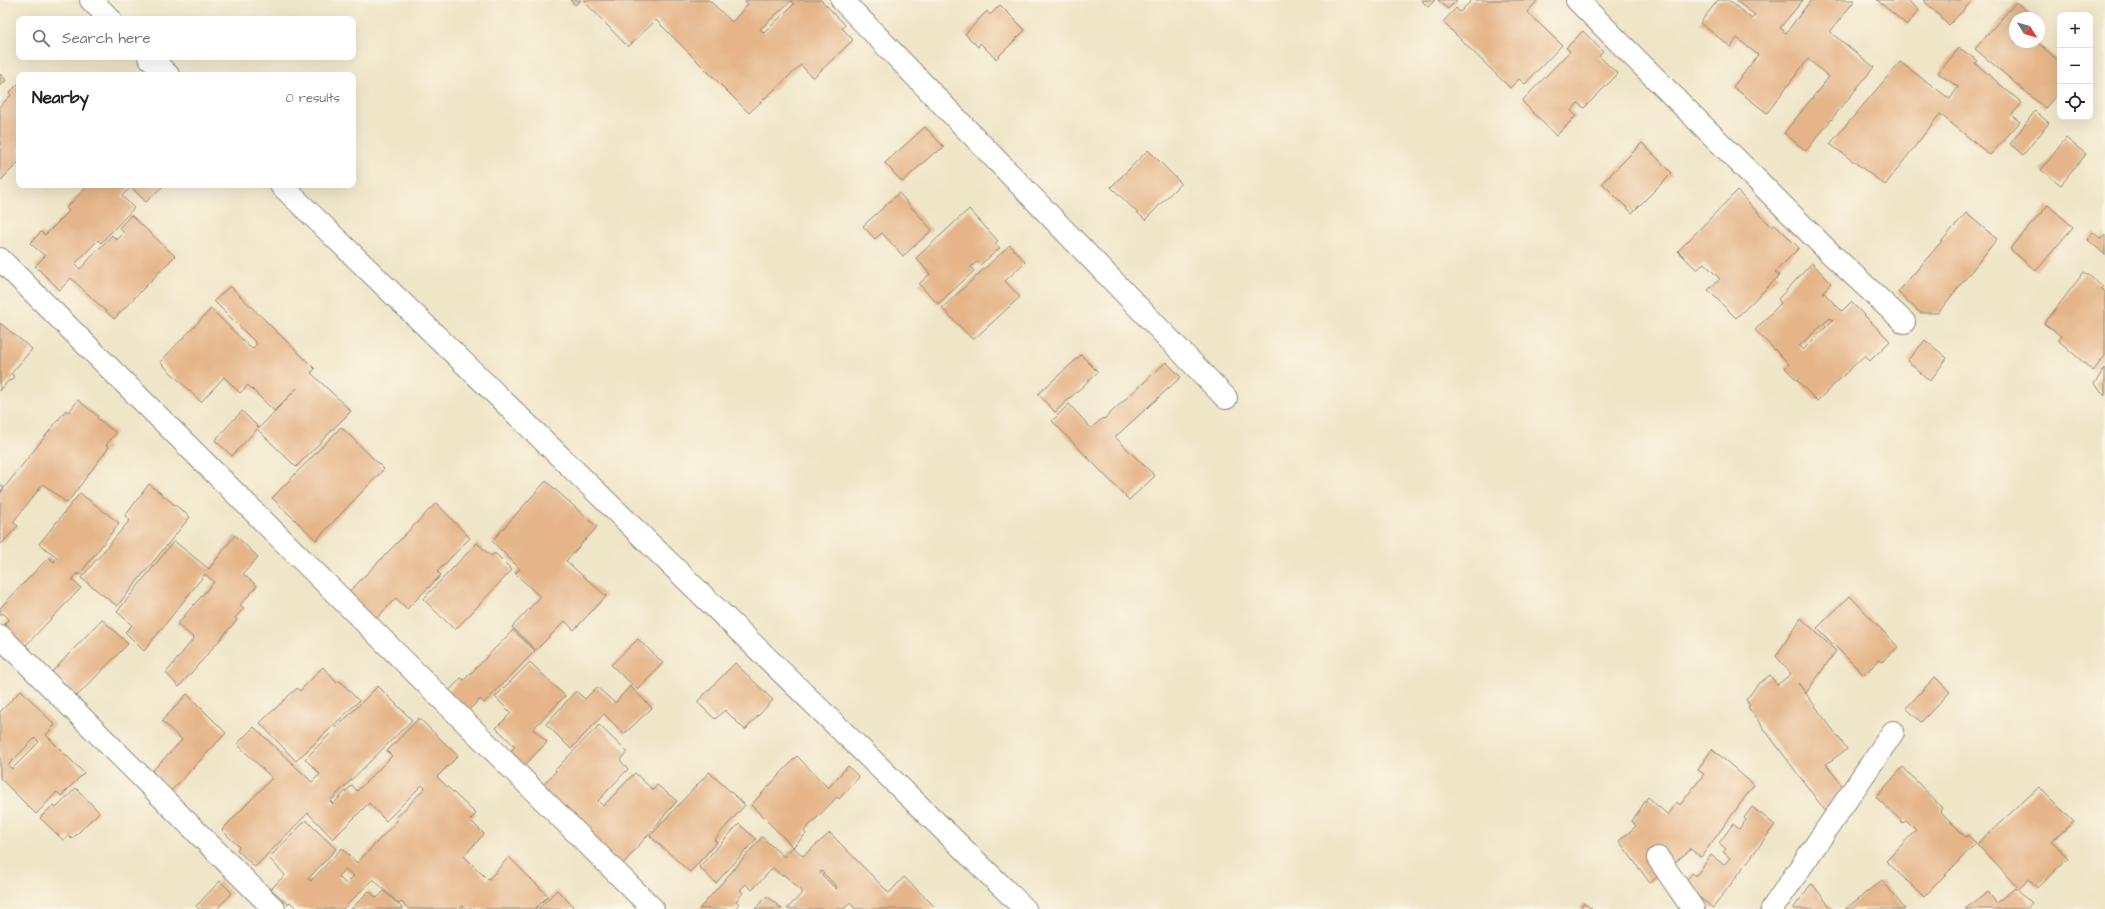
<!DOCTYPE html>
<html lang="en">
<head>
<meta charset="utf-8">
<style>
  :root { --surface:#fff; --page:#f6f6f6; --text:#222; --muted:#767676; --line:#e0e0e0 }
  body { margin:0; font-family:"Architects Daughter",sans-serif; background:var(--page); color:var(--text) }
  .controls { position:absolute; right:12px; top:12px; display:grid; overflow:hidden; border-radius:8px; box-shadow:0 4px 16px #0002 }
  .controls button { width:36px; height:36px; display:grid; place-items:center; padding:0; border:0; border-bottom:1px solid var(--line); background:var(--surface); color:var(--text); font:20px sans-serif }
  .compass { position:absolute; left:2009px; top:12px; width:36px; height:36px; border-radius:50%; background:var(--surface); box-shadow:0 4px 16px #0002; rotate:127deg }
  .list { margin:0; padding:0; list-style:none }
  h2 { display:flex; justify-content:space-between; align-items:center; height:52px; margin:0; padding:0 16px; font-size:17px }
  h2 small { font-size:13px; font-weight:400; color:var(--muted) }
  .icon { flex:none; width:22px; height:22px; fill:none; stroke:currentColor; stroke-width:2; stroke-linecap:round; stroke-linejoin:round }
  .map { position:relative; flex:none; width:2105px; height:909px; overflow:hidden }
  .search { position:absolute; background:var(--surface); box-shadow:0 4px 16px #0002; left:16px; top:16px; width:340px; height:44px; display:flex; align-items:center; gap:10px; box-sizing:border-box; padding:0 14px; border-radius:8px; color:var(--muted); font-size:15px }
  .panel { position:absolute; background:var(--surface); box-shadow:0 4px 16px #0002; left:16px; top:72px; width:340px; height:116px; border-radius:8px }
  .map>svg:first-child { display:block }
</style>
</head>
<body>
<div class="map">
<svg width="2105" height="909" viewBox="0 0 2105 909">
  <rect width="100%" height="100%" fill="#fcf5e5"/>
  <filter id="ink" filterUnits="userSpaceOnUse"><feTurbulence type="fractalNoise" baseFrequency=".025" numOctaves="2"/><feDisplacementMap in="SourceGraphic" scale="8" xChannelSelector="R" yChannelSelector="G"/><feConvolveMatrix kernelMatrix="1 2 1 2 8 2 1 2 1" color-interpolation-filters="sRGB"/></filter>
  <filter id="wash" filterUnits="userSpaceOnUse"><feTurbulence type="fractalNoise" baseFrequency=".012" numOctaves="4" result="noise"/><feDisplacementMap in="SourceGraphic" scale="16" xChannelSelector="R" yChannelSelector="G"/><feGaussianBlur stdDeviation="0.9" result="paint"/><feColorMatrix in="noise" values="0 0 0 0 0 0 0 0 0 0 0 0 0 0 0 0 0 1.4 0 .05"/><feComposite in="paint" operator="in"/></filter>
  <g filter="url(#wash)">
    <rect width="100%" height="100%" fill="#efe5c7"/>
    <g id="blocks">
      <path fill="#e5b589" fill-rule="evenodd" d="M570,0H581L575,5Z
        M583,0H709L732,22L748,4L744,0H821L845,25L842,28L853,40L813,78L801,65L749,113L656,20L628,47ZM791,1L794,4L764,33L760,29Z
        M1421,0H1435L1428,7Z
        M1438,0H1457L1448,9Z
        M1472,0H1538L1527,12L1562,45L1525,84L1519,79L1510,88L1443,22L1456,8L1460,12Z
        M1718,0H1728L1752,19L1755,15L1735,0H1803L1780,28L1786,33L1811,0H1855L1830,32L1874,67L1806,151L1784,133L1829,77L1808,59L1767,113L1733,87L1758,55L1737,38L1731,47L1700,23Z
        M1877,0H1907L1919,10L1907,25Z
        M1923,0H1973L1949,25Z
        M2016,2L2035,18H2015V42H2037L2060,62V91L2045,108L1975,49Z
        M1000,5L1025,30L996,59L980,43L978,47L965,34L987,11L990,15Z
        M1583,31L1603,52L1599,56L1618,74L1584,108L1578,103L1571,111L1576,116L1556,136L1522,101L1570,51L1566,48Z
        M1959,48L1968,54L1977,61L1975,63L2022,103L2011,115L2020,122L1990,155L1940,114L1885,185L1830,144L1900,62L1950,99L1958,87L1938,73Z
        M0,74L6,80L0,86Z
        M19,83V162L0,181V106L11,95L9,93Z
        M2035,111L2049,123L2023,155L2010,144Z
        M925,127L944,147L936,153L935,152L902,182L885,163Z
        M2066,138L2086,154L2061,185L2041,170Z
        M1642,143L1672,173L1632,213L1602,183Z
        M1148,150L1181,183L1145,220L1111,187Z
        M88,185H125L129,189L122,196L134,208L101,243L98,240L75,264L80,269L112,235L117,240L124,233L119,228L131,215L175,256L114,319L71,278L60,290L35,266L45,256L30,243L41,232L45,235L69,211L66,208Z
        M129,185H164L146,202Z
        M1737,191L1772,227L1775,224L1799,248L1775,272L1779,275L1778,277L1736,318L1708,290L1720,279L1704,263L1697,270L1678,251Z
        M899,193L932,230L903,256L882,233L875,239L863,226Z
        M2048,205L2073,227L2036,271L2010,249Z
        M969,209L998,241L995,244L1000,248L980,265L977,262L971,267L974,271L938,304L919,284L930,274L916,258Z
        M1966,213L1997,239L1938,313H1920L1898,292Z
        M2093,232L2101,239L2105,234V255L2087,239Z
        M1010,245L1025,262L1005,281L1020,297L973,340L942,308Z
        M1812,263L1831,283L1823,292L1842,311L1851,302L1890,341L1870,361L1865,355L1817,401L1785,368L1789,364L1755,330L1781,303L1778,299ZM1830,318L1833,320L1803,350L1799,346Z
        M2084,272L2103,286L2101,288L2105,292V356L2093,371L2058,340L2061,336L2044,324Z
        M230,286L315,369L311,373L351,411L296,467L257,429L232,456L215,440L242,411L259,428L297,388L274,411L248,385L240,393L224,377L201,402L160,362L211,309L252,349L257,344L214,301Z
        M0,323L32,349L11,374L14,376L11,381L9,380L0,391Z
        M1925,340L1947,358L1930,381L1907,361Z
        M1081,355L1098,372L1055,412L1038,394Z
        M1166,362L1181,377L1115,437L1155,476L1129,500L1052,421L1069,404L1091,428L1103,418L1104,419Z
        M2105,368V395L2094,384Z
        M78,400L98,416L97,418L116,433L106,445L109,447L67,503L43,484L13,522L18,526L0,545V494L4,488L0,493V484L4,488L66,410L69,412Z
        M341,427L384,469L316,540L272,498Z
        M546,481L597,527L566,561L606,596L574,630L565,621L536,650L512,627L540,597L515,573L520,569L492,541Z
        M149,484L190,517L117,606L81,578L130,520L125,516Z
        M80,493L119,523L79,575L77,573L72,580L81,588L26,645L22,644L6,627L7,626L4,624L9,619L3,613L0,616V608L49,557L54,562L57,557L39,544Z
        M436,503L470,538L437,572L441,575L407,609L396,598L372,623L345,596Z
        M235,535L258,557L243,574L257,586L240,605L244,608L235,618L237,620L179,687L166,673L194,638L177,624L214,582L205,574L144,651L125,632L132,625L117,612L174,541L209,569Z
        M477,543L491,556L495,553L512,570L455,630L423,599Z
        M1850,596L1898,647L1882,662L1879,660L1864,675L1817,628Z
        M1801,618L1836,651L1806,693L1798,683L1847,749L1826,764L1843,787L1826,812L1748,707L1750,706L1746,700L1757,685L1770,675L1777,685L1791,674L1776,656Z
        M102,619L128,644L77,696L52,672Z
        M513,630L535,651L484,703L480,699L466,713L445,695L461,678L464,680Z
        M638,639L663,663L638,690L611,665Z
        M530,662L565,696L533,729L547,742L523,767L508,754L515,746L496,728L511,713L495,697Z
        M735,663L773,700L745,730L725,710L715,719L697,702Z
        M323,667L337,683L339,681L341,682L359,701L296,761L260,723L297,688L300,691Z
        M1935,677L1950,692L1921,722L1906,708Z
        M378,686L412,720L330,801L333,804L352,785L357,791L392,756L387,751L419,718L458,756L437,777L476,814L470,820L484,834L464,856L488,880L509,857L548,896L535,909H466L463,906L459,909H409L401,902L399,904L373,879L343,909H297L290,902L288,904L271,889L285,875L269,858L306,820L336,849L308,879L311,881L342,848L357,863L397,821L395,819L425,788L422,785L386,821L369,803L333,839L308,813L255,867L237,850L239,847L222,830L272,778L237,744L254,727L312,782L320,774L305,759ZM345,869L354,876L346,884L338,876Z
        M630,686L652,708L624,734L604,714L571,749L546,724L576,691L585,699L597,687L615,703Z
        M21,690L55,725L46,735L84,773L61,796L57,792L36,814L0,778V712ZM35,738L39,742L12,769L8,765Z
        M187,694L226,733L171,791L152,771L182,740L162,721Z
        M599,725L627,752L620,760L628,769L598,801L603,806L635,773L653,790L657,785L677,801L622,865L540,788L556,771L555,770Z
        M1712,749L1754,785L1701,857L1689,848L1690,850L1650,883L1619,841L1636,826L1632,821L1648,797L1668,815L1677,802L1680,805L1704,774L1698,770Z
        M797,756L828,788L848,766L859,777L839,799L837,797L804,831L806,834L793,847L751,805Z
        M1903,767L1942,808L1940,811L1966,837L1968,835L1976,843L1924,897L1886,861L1916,830L1906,820L1903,823L1876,797Z
        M709,772L745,805L714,840L717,842L690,872L650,836Z
        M2039,787L2074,822L2052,841L2068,858L2037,888L2029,879L2019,889L1977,844Z
        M76,788L99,812L72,839L69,836L63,840L40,818L53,805L56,808Z
        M1752,807L1775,825L1713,908L1683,885L1692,873L1696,876L1711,855L1724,865L1730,858L1723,852L1726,849L1719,843L1733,824L1739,829L1746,820L1744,818Z
        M739,824L756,839L716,883L699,867Z
        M830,833L889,893L904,877L934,906L931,909H855L850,902L844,909H787L803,892L783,874L782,876L773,868L752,890L746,884L740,890L743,893L736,901L739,904L734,909H699L762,837L784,857L793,847L803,856ZM821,871L837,887L836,889L820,873Z
        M1882,880L1905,909H1845Z
        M220,881L232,893L217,909H199L196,906Z
        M1811,884L1813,885L1832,909H1793Z
        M2015,888L2032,904L2026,909H1965L1988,892L1996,903Z
        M557,890L573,906L571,909H538Z
        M369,891L377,898L384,891L403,909H351Z
        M767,896L782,909H755Z
        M1583,903L1592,909H1580Z"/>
    </g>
  </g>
  <g filter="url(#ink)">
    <use href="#blocks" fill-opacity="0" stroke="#8d8879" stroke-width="1"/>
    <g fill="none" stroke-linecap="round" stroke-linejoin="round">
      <defs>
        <path id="street" d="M91,0L110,19
          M842,0L1226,398
          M1577,0L1829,252L1904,322
          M149,57L168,75
          M281,185L1025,909
          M0,259L653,909
          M0,636L274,909
          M1658,858L1693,909
          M1772,909L1893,732"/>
      </defs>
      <use href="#street" stroke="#8d8879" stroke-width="24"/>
      <use href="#street" stroke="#fff" stroke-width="22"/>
    </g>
  </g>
</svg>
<div class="controls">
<button>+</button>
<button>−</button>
<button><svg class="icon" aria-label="locate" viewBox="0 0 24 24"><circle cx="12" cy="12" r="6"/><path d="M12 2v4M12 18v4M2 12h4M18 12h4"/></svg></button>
</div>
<svg class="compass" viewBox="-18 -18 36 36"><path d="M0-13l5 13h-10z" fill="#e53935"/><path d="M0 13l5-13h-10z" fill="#767676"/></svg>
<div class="search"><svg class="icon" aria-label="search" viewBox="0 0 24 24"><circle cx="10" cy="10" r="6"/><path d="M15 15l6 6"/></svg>Search here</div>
<section class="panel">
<h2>Nearby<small>0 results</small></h2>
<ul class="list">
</ul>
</section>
</div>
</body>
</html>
